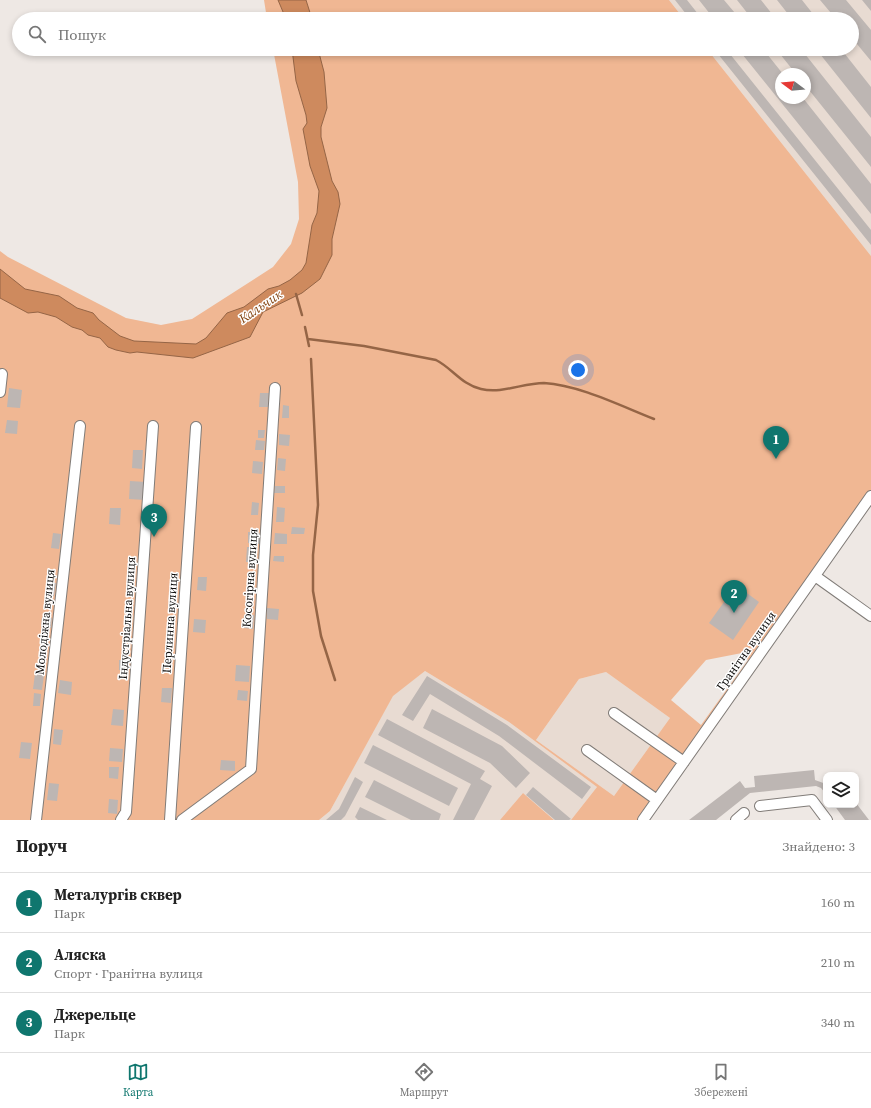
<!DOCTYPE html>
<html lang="uk">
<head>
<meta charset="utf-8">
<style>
  :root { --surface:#fff; --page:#f6f6f6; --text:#222; --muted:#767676; --line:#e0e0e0; --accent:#0f766e }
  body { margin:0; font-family:"Source Serif 4",serif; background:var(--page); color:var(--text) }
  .controls { position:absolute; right:12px; bottom:12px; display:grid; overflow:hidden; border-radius:8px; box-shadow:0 2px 6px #0003 }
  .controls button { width:36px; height:36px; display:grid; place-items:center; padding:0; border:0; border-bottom:1px solid var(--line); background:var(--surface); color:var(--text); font:20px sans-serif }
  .compass { position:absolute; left:775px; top:68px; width:36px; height:36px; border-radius:50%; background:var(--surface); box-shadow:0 2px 6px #0003; rotate:286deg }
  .you { position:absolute; left:578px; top:370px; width:14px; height:14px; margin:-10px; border:3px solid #fff; border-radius:50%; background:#1a73e8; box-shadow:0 0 0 6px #1a73e833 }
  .badge { display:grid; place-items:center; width:26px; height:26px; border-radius:50%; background:var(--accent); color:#fff; font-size:13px; font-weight:700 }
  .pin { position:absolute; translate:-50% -33px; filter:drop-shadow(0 1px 2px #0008) }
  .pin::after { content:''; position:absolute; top:21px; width:14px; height:12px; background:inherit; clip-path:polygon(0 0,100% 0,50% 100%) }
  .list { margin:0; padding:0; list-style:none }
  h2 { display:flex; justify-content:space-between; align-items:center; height:52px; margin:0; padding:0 16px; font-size:17px }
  h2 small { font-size:13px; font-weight:400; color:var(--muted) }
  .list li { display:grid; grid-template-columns:26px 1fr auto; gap:12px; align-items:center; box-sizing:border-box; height:60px; padding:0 16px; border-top:1px solid var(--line) }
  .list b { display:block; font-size:15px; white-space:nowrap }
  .list p { margin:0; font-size:13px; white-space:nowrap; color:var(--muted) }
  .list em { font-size:13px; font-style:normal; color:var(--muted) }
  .icon { flex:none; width:22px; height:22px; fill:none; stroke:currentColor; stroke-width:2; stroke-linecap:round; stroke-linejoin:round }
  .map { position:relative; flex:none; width:871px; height:820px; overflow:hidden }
  .search { position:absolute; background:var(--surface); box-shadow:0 2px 6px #0003; left:12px; right:12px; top:12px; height:44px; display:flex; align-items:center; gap:10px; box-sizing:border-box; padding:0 14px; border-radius:22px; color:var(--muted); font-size:15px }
  .sheet { height:232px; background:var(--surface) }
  nav { display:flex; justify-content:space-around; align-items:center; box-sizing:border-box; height:56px; border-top:1px solid var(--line); background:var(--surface); font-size:11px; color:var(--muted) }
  nav a { display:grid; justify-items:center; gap:2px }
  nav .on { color:var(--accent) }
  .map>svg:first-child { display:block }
</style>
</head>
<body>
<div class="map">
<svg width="871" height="820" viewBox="0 0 871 820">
  <rect width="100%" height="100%" fill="#eee8e4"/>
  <path fill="#e8dbd2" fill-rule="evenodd" d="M669,0H871V256L707,49H852V19H684ZM781,74H805V98H781Z
    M425,671L509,722L597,787L571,820H554L523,793L500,820H319L330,811L393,695Z
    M606,672L670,718L614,796L536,740L579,679Z"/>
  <path fill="#f0b793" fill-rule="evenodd" d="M264,0H669L684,19H267Z
    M273,49H707L871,256V497L643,820H571L597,787L509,722L425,671L393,696L330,811L319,820H0V251L8,257L126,318L161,325L192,319L273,267L291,244L299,219L298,182ZM742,653L748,660L701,725L671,700L706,660ZM606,672L670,718L614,796L536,740L579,679Z
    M523,793L554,820H500Z"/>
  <path fill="#ce8a5e" stroke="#956546" d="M278,0H306L312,19H286Z
    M292,49H318L324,72L327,108L321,127V137L332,181L338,192L340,204L332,239V255L320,279L302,293L263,312L250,337L193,358L137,352L130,353L116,350L108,347L100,338L88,335L82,330L72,327L56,317L38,312L28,313L0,298V269L25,289L59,296L77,308L93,313L99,320L120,336L134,341L196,344L206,338L227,313L244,307L268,289L279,286L290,280L302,270L306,263L312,225L317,213L319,191L310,166L303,129L307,123L306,115L296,81Z"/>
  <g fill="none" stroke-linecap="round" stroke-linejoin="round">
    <path stroke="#956546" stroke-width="2.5" d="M296,294L302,315
      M305,327L309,346
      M308,339L364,346L436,360C452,368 462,385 481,389C502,394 523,383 544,383C579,385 621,406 654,419
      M311,359L318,505L313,555V591L321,636L335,680"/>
  </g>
  <path fill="#bdb6b3" d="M675,0H687L702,19H690Z
    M699,0H724L740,19H714Z
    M737,0H761L776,19H752Z
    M777,0H802L817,19H792Z
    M820,0H846L871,30V61L852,38V19H836Z
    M862,0H871V11Z
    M714,49H726L871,230V245Z
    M738,49H763L783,74H781V98H803L871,184V214Z
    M776,49H801L871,137V167L805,85V74H796Z
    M816,49H841L871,87V118Z
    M9,388L22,390L20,408L7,407Z
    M260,393H269L268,407H259Z
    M283,405L289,406V418H282Z
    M7,420L18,421L17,434L5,433Z
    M258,430H265L264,438H258Z
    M279,434L290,435L289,446L279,445Z
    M256,440L265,441L264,450H255Z
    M133,450H143L142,469L132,468Z
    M278,458L286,459L285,471L277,470Z
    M253,461L263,462L262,474L252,473Z
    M130,481L146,482L145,500L129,499Z
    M275,486H285V493H274Z
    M252,502L259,503L258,515H251Z
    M277,507L285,508L284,522H276Z
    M110,508H121L120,525L109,524Z
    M292,527L305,528L304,534H291Z
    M248,532L261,533L260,544L248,543Z
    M53,533L61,534L59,549L51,548Z
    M275,533L287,534V544H274Z
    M247,547H257L256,562H246Z
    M274,556H284V562L273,561Z
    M198,577H207L206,591L197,590Z
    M49,583H56L54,596L47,595Z
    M736,585L759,602L733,640L709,623Z
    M267,608L279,609L278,620L267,619Z
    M244,615H254L253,629L243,628Z
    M42,617L52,618L51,628L41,627Z
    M194,619L206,620L205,633L193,632Z
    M119,660H128L127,670H119Z
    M236,665L250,666L249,682L235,681Z
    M35,674L44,675L42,690L33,689Z
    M427,676L507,725L591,787L582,799L499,736L430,694L413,721L402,715Z
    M60,680L72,682L71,695L58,693Z
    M162,688H172L171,703L161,702Z
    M238,690L248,691L247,701L237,700Z
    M34,693L41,694L40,706H33Z
    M113,709L124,710L123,726L111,725Z
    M432,709L502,746L530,773L516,788L490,763L423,728Z
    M387,719L485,771L480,779L492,786L474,820H453L471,784L378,735Z
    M54,729L63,730L61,745L53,744Z
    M21,742L32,743L30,759L19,758Z
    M373,745L458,788L449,806L364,763Z
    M110,748L123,749L122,762L109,761Z
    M221,760L235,761V771L220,770Z
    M109,767H119L118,779L109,778Z
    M814,770L815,780L826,784V794L821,788L816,786L750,793L716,820H689L740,781L745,788L755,787L754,776Z
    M355,777L363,782L345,816L341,820H326L339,809Z
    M374,780L441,814L439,820H411L365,797Z
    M49,783L59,784L57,801L47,800Z
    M533,787L571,819L569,820H555L526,795Z
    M109,799L118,800L117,814L108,813Z
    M856,803L869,820H845L834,805H856Z
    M360,807L387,820H358L355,817Z"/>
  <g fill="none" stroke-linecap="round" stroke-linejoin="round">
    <defs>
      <path id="minor" d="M0,392L2,374
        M815,576L871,616
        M614,713L684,762
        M587,750L657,800
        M760,806L812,800L827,820
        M36,820L80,426
        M121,820L126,812L153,426
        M170,820L196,427
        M182,820L251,769L275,388
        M643,820L871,496
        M736,820L744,813"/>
    </defs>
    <use href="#minor" stroke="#817c78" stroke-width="12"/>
    <use href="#minor" stroke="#fff" stroke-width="10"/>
  </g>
  <g text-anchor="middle" stroke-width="3" stroke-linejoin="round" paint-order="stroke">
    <g font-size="12" fill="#110f0e" stroke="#fff">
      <text transform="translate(250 578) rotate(-86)" y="4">Косогірна вулиця</text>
      <text transform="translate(127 618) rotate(-86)" y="4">Індустріальна вулиця</text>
      <text transform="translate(45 622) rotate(-84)" y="4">Молодіжна вулиця</text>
      <text transform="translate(170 623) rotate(-86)" y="4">Перлинна вулиця</text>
      <text transform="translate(746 651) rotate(-55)" y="4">Гранітна вулиця</text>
    </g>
    <g font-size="13" font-style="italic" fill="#82420e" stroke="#fff">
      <text transform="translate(260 306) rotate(-34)" y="5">Кальчик</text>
    </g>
  </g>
</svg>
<div class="controls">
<button><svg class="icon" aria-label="layers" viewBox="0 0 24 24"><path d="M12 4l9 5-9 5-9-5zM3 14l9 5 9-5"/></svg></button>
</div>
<svg class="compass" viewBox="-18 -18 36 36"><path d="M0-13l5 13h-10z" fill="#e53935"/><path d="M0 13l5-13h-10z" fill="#767676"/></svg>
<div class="you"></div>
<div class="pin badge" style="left:776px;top:459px">1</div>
<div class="pin badge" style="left:734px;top:613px">2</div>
<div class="pin badge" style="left:154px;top:537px">3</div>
<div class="search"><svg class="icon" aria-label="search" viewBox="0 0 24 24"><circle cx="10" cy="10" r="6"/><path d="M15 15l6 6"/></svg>Пошук</div>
</div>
<section class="sheet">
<h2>Поруч<small>Знайдено: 3</small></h2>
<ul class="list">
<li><span class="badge">1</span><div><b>Металургів сквер</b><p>Парк</p></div><em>160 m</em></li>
<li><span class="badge">2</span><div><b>Аляска</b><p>Спорт · Гранітна вулиця</p></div><em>210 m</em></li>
<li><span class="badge">3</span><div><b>Джерельце</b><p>Парк</p></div><em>340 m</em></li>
</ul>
</section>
<nav>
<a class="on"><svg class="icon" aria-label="map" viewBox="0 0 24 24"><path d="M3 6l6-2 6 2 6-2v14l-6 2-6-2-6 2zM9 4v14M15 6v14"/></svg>Карта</a>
<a><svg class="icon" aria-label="directions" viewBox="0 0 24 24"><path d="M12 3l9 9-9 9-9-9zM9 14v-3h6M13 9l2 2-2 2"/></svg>Маршрут</a>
<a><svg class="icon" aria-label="saved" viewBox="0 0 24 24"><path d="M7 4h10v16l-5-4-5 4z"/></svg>Збережені</a>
</nav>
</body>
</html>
